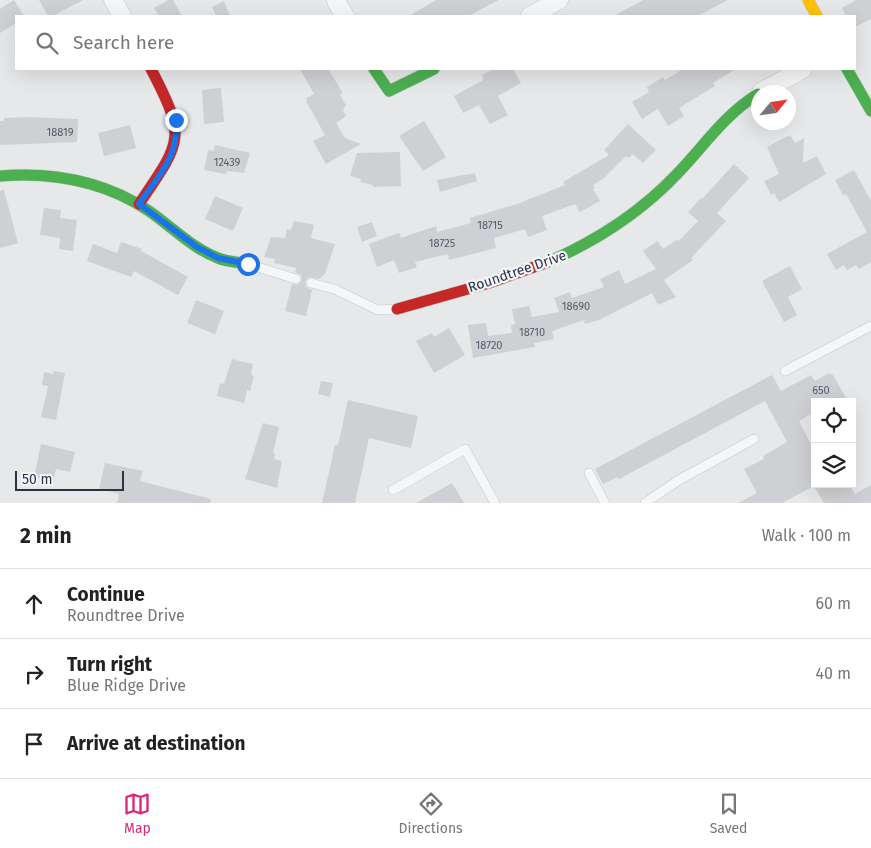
<!DOCTYPE html>
<html lang="en">
<head>
<meta charset="utf-8">
<style>
  :root { --surface:#fff; --page:#f2f2f2; --text:#222; --muted:#767676; --line:#e0e0e0; --accent:#db2777 }
  body { margin:0; font-family:"Fira Sans",sans-serif; background:var(--page); color:var(--text) }
  .controls { position:absolute; right:15px; bottom:15px; display:grid; overflow:hidden; border-radius:0px; box-shadow:0 5px 20px #0002 }
  .controls button { width:45px; height:45px; display:grid; place-items:center; padding:0; border:0; border-bottom:1px solid var(--line); background:var(--surface); color:var(--text); font:25px sans-serif }
  .compass { position:absolute; left:751px; top:85px; width:45px; height:45px; border-radius:50%; background:var(--surface); box-shadow:0 5px 20px #0002; rotate:61deg }
  .scale { position:absolute; left:15px; bottom:12px; width:109px; box-sizing:border-box; padding-left:5px; border:2px solid #2b3445; border-top:0; font-size:14px; line-height:18px; white-space:nowrap; color:#2b3445; -webkit-text-stroke:4px #f4f6f9; paint-order:stroke }
  .stop { position:absolute; width:15px; height:15px; margin:-11px; border:4px solid #1a73e8; border-radius:50%; background:#fff }
  .stop.end { background:#1a73e8; border-color:#fff; box-shadow:0 1px 5px #0008 }
  .list { margin:0; padding:0; list-style:none }
  h2 { display:flex; justify-content:space-between; align-items:center; height:65px; margin:0; padding:0 20px; font-size:21px }
  h2 small { font-size:16px; font-weight:400; color:var(--muted) }
  .list li { display:grid; grid-template-columns:32px 1fr auto; gap:15px; align-items:center; box-sizing:border-box; height:70px; padding:0 20px; border-top:1px solid var(--line) }
  .list b { display:block; font-size:19px; white-space:nowrap }
  .list p { margin:0; font-size:16px; white-space:nowrap; color:var(--muted) }
  .list em { font-size:16px; font-style:normal; color:var(--muted) }
  .icon { flex:none; width:28px; height:28px; fill:none; stroke:currentColor; stroke-width:2; stroke-linecap:round; stroke-linejoin:round }
  .map { position:relative; flex:none; width:871px; height:503px; overflow:hidden }
  .search { position:absolute; background:var(--surface); box-shadow:0 5px 20px #0002; left:15px; right:15px; top:15px; height:55px; display:flex; align-items:center; gap:12px; box-sizing:border-box; padding:0 18px; border-radius:0px; color:var(--muted); font-size:19px }
  .sheet { height:275px; background:var(--surface) }
  nav { display:flex; justify-content:space-around; align-items:center; box-sizing:border-box; height:70px; border-top:1px solid var(--line); background:var(--surface); font-size:14px; color:var(--muted) }
  nav a { display:grid; justify-items:center; gap:2px }
  nav .on { color:var(--accent) }
  .map>svg:first-child { display:block }
</style>
</head>
<body>
<div class="map">
<svg width="871" height="503" viewBox="0 0 871 503">
  <rect width="100%" height="100%" fill="#e6e8ea"/>
  <path fill="#ced0d3" d="M14,0L24,16H16V23L0,33V9Z
    M39,0H83L53,16H48Z
    M168,0H173L182,16H159L154,8Z
    M436,0H499L468,16H409Z
    M643,0H728L698,16H614Z
    M856,0H871V19L855,27V16H846L842,8Z
    M224,1L230,16H216L212,7Z
    M300,69H328L343,93L340,95L346,105L343,110L346,116L336,123L345,138L361,144L326,164L313,141L325,135L307,103L306,98L314,94Z
    M494,69H513L521,83L498,96L508,115L490,124L479,105L463,113L454,96L483,80L482,75Z
    M683,69H736L713,83L715,86L679,108L684,116L668,126L658,109L642,119L632,102L649,92L647,87L663,77L665,80Z
    M221,88L224,122L204,124L202,90Z
    M24,117L78,119L77,142L0,145V121H4V118Z
    M424,121L446,157L423,171L399,136Z
    M628,124L656,150L643,163L633,154L629,158L626,156L604,178L593,185L595,188L593,189L600,201L580,212L575,204L542,216L547,230L528,237L525,229L494,238L496,248L449,260L448,254L415,262L417,267L399,273L394,260L377,267L369,244L399,233L401,238L436,226L437,232L471,223L470,218L517,204L565,185L563,182L609,155L604,150Z
    M130,125L136,148L104,156L98,133Z
    M790,135L795,143L804,138L803,163L817,156L826,174L779,202L774,193L771,195L764,181L779,174L767,147Z
    M215,145L250,153L244,173L228,171L225,174L204,170L208,150L214,151Z
    M400,152L401,186L373,187V185L360,182L361,179L350,176L357,153Z
    M734,164L749,178L717,213L726,221L691,258L693,260L664,280L676,297L658,305L652,293L599,320L585,324L584,320L552,331L554,339L534,343L535,347L473,358L468,325L486,323L488,336L512,333L511,325L515,324L512,309L529,306L532,317L559,312L554,298L570,292L572,298L604,287L600,279L619,270L625,284L656,269L643,251L657,241L663,249L678,239L679,241L698,221L688,212L701,198L702,199Z
    M854,170L871,201V262L859,269L856,265L847,270L844,265L836,270L827,254L867,232L846,194L843,195L835,180Z
    M475,173L477,181L440,192L437,180Z
    M4,190L18,243L0,248V191Z
    M215,196L243,208L233,231L205,219Z
    M44,208L61,210L60,218L77,220L73,251L59,249L60,238L40,235Z
    M294,221L314,225L311,238L335,244L325,274L319,279L309,277L305,281L306,287L312,290L306,316L285,311L292,284L298,285L302,280L301,275L295,272L296,268L274,263L275,259L264,257L271,237L285,238L287,229L291,230Z
    M372,222L377,236L362,242L357,227Z
    M121,242L142,249L141,251L188,277L178,295L134,271L131,277L87,261L93,244L117,253Z
    M790,266L802,289L788,297L797,315L784,322L762,281Z
    M196,300L224,311L215,334L187,323Z
    M449,328L465,355L434,373L416,341L432,333L434,337Z
    M232,359L253,364L251,375L254,376L250,391L247,390L244,403L217,396L220,383L224,384Z
    M53,371L65,373L56,420L41,417L48,386L42,385L44,372L53,374Z
    M829,373L833,375L846,398L839,402H815V412L799,421L815,452V484H849L855,494L871,485V503H824L814,486L782,503H738L757,493L744,469L764,459L763,456L787,442L765,401L619,479L617,477L603,484L595,469L772,375L781,391L811,375L815,381Z
    M321,381L333,383L330,397L318,394Z
    M348,400L418,416L411,448L369,438L355,503H322L335,445H338Z
    M263,423L279,427L273,453L275,454L274,459L282,461L277,488L245,479Z
    M41,444L75,452L70,472L56,469L53,482L34,477Z
    M105,463L143,471L140,481L211,499L210,503H117L119,494L99,489Z
    M452,483L464,503H416Z"/>
  <g fill="none" stroke-linecap="round" stroke-linejoin="round">
    <defs>
      <path id="lane" d="M248,264L296,279
        M311,283L334,289L378,310L397,309
        M785,371L871,326
        M589,473L605,503
        M393,490L465,449L495,503
        M645,503L679,480L754,439"/>
      <path id="street" d="M113,0L122,16
        M336,1L345,16
        M530,16L559,0
        M761,92L803,69"/>
      <path id="fast" d="M374,69L389,91L434,69
        M847,69L871,111
        M0,176C53,172 104,181 149,211C172,227 192,248 218,258C228,262 238,262 248,264
        M548,262C596,241 641,212 677,174C704,146 724,115 758,94"/>
      <path id="slow" d="M808,0L817,16"/>
      <path id="jam" d="M139,204C182,141 187,138 151,69
        M397,309L489,283L548,262"/>
    </defs>
    <use href="#lane" stroke="#c4c6c8" stroke-width="10"/>
    <use href="#street" stroke="#c4c6c8" stroke-width="19"/>
    <use href="#fast" stroke="#c4c6c8" stroke-width="12"/>
    <use href="#slow" stroke="#c4c6c8" stroke-width="12"/>
    <use href="#jam" stroke="#c4c6c8" stroke-width="12"/>
    <use href="#lane" stroke="#f5f6f7" stroke-width="9"/>
    <use href="#street" stroke="#f5f6f7" stroke-width="18"/>
    <use href="#fast" stroke="#4caf50" stroke-width="11"/>
    <use href="#slow" stroke="#ffc107" stroke-width="11"/>
    <use href="#jam" stroke="#c62828" stroke-width="11"/>
  </g>
  <g fill="none" stroke-linecap="round" stroke-linejoin="round">
    <path stroke="#1a73e8" stroke-width="6" d="M176,120C179,157 159,175 139,204L197,247L218,258L248,264"/>
  </g>
  <g text-anchor="middle" stroke-width="4.5" stroke-linejoin="round" paint-order="stroke">
    <g font-size="11" fill="#545c69">
      <text x="60" y="136">18819</text>
      <text x="227" y="166">12439</text>
      <text x="490" y="229">18715</text>
      <text x="442" y="247">18725</text>
      <text x="576" y="310">18690</text>
      <text x="532" y="336">18710</text>
      <text x="489" y="349">18720</text>
      <text x="821" y="394">650</text>
    </g>
    <g font-size="14" fill="#2b3445" stroke="#f4f6f9">
      <text transform="translate(517 271) rotate(-19)" y="5">Roundtree Drive</text>
    </g>
  </g>
</svg>
<div class="controls">
<button><svg class="icon" aria-label="locate" viewBox="0 0 24 24"><circle cx="12" cy="12" r="6"/><path d="M12 2v4M12 18v4M2 12h4M18 12h4"/></svg></button>
<button><svg class="icon" aria-label="layers" viewBox="0 0 24 24"><path d="M12 4l9 5-9 5-9-5zM3 14l9 5 9-5"/></svg></button>
</div>
<svg class="compass" viewBox="-18 -18 36 36"><path d="M0-13l5 13h-10z" fill="#e53935"/><path d="M0 13l5-13h-10z" fill="#767676"/></svg>
<div class="scale">50 m</div>
<div class="stop" style="left:248px;top:264px"></div>
<div class="stop end" style="left:176px;top:120px"></div>
<div class="search"><svg class="icon" aria-label="search" viewBox="0 0 24 24"><circle cx="10" cy="10" r="6"/><path d="M15 15l6 6"/></svg>Search here</div>
</div>
<section class="sheet">
<h2>2 min<small>Walk · 100 m</small></h2>
<ul class="list">
<li><svg class="icon" aria-label="ahead" viewBox="0 0 24 24"><path d="M12 20V5M6 11l6-6 6 6"/></svg><div><b>Continue</b><p>Roundtree Drive</p></div><em>60 m</em></li>
<li><svg class="icon" aria-label="right" viewBox="0 0 24 24"><path d="M7 20v-9h11M14 6l5 5-5 5"/></svg><div><b>Turn right</b><p>Blue Ridge Drive</p></div><em>40 m</em></li>
<li><svg class="icon" aria-label="arrive" viewBox="0 0 24 24"><path d="M6 21V4h12l-3 4 3 4H6"/></svg><div><b>Arrive at destination</b></div></li>
</ul>
</section>
<nav>
<a class="on"><svg class="icon" aria-label="map" viewBox="0 0 24 24"><path d="M3 6l6-2 6 2 6-2v14l-6 2-6-2-6 2zM9 4v14M15 6v14"/></svg>Map</a>
<a><svg class="icon" aria-label="directions" viewBox="0 0 24 24"><path d="M12 3l9 9-9 9-9-9zM9 14v-3h6M13 9l2 2-2 2"/></svg>Directions</a>
<a><svg class="icon" aria-label="saved" viewBox="0 0 24 24"><path d="M7 4h10v16l-5-4-5 4z"/></svg>Saved</a>
</nav>
</body>
</html>
